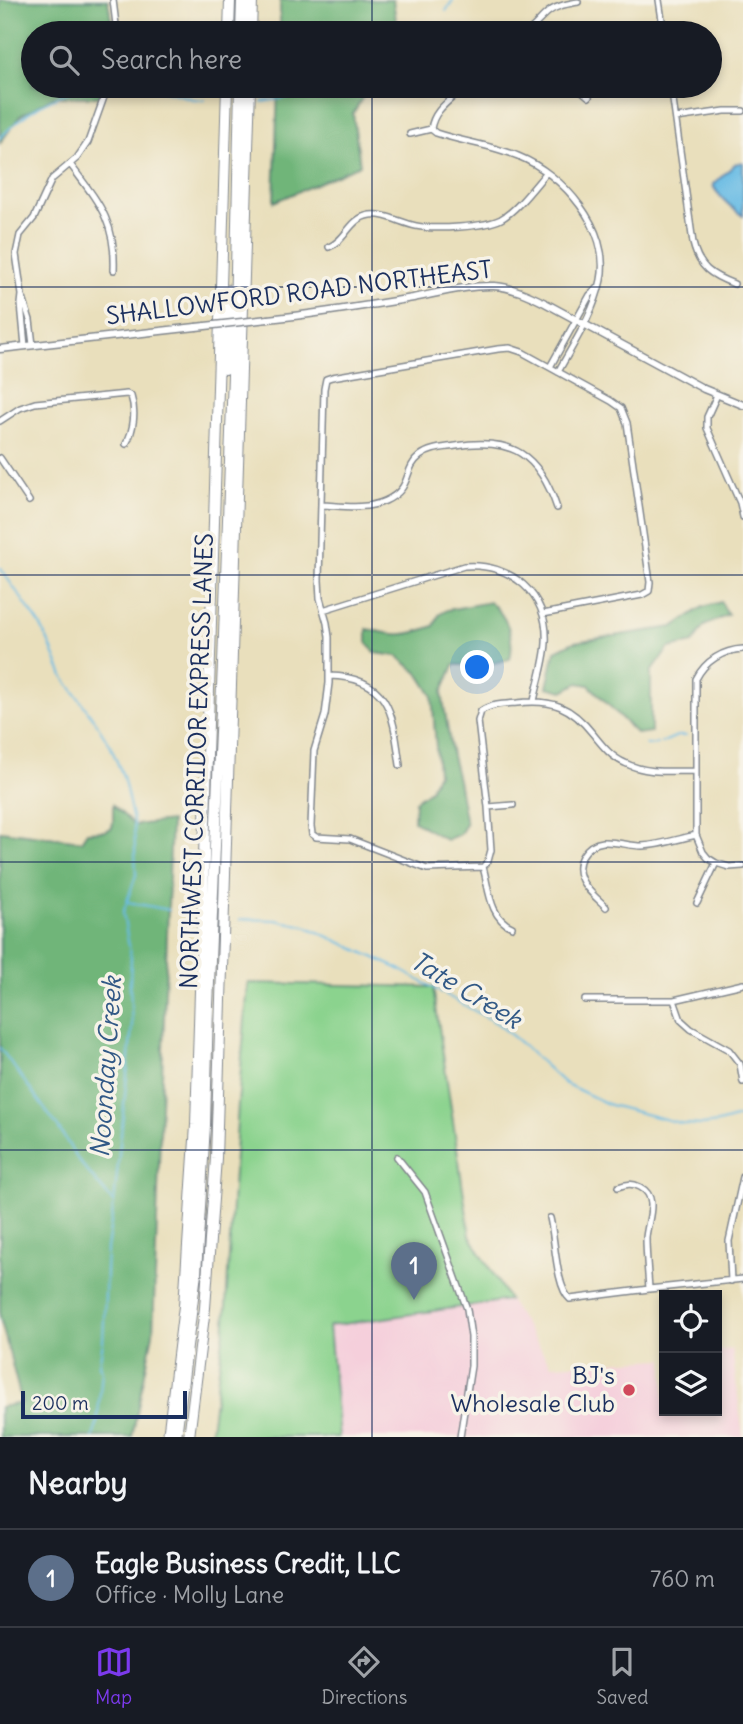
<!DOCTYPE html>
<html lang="en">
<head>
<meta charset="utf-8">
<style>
  :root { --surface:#171b24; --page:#242831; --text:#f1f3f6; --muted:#9ea1a6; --line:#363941; --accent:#7c3aed }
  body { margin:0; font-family:Delius,sans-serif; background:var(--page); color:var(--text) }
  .controls { position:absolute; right:21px; bottom:21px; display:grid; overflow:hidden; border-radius:0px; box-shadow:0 4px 10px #0003 }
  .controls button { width:63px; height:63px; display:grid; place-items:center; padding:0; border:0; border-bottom:2px solid var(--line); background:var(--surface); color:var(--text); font:35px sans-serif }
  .scale { position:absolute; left:21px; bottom:18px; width:166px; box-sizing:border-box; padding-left:7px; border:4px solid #1b2f5e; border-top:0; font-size:19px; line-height:24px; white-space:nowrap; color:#1b2f5e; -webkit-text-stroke:5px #f7f3e8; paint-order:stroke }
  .you { position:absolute; left:478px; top:668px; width:24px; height:24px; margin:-18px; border:5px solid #fff; border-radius:50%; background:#1a73e8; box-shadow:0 0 0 10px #1a73e833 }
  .badge { display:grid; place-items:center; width:46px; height:46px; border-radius:50%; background:var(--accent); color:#fff; font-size:23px; font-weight:700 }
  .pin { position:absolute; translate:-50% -58px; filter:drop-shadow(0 2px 4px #0008) }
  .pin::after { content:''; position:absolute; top:37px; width:24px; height:21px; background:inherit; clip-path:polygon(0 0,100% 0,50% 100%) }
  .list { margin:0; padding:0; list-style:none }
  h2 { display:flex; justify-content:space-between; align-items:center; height:91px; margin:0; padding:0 28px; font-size:30px }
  h2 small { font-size:23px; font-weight:400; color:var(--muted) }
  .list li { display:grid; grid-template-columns:46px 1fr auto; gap:21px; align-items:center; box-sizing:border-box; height:98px; padding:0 28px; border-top:2px solid var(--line) }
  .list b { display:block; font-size:26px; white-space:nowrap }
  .list p { margin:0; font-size:23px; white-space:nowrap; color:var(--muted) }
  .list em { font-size:23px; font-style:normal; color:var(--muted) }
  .icon { flex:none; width:38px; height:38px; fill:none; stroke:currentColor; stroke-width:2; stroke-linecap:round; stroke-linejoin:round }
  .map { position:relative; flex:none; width:743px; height:1437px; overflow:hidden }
  .search { position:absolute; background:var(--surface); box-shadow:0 4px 10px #0003; left:21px; right:21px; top:21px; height:77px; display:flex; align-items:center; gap:18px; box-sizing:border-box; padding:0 24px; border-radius:38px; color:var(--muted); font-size:26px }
  .sheet { height:189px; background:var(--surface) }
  nav { display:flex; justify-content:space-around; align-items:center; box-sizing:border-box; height:98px; border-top:2px solid var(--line); background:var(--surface); font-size:19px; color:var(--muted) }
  nav a { display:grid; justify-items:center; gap:4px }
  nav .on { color:var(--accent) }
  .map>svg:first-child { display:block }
</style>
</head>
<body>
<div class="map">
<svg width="743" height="1437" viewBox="0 0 743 1437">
  <rect width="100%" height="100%" fill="#f7f3e8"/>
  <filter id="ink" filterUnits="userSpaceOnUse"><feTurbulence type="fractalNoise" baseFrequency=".0143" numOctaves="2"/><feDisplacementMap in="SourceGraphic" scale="14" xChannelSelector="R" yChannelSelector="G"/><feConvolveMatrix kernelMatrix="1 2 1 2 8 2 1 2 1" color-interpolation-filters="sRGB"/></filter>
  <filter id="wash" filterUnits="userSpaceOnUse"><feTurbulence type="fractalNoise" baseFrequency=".00686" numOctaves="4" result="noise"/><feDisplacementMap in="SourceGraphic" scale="28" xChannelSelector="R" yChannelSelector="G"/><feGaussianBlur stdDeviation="1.57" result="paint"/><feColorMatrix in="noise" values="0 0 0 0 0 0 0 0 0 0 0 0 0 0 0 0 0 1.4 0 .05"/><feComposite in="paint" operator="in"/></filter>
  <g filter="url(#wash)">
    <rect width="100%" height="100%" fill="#e9dfbc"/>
    <path fill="#f5cfdb" d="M509,1300L551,1365L664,1359V1411H717V1351L732,1349L743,1437H339L328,1326Z"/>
    <path fill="#8bd38e" stroke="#538176" stroke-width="2" d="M248,983L433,987L470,1236L509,1300L329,1326L339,1437H210L225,1323L238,1104Z"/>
    <path fill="#70b579" stroke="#46726c" stroke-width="2" d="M0,0H108L113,33H33V86H104L101,97H53L20,116L0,143Z
      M280,0H393L398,33H280Z
      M278,86H369L353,114L360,165L274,202Z
      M490,602C507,616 515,637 510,659L486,665H454L442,693L452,756L458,780L466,824L460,834L446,840L414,821L415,801L430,790L438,773L432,695L418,673L397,656L375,653L367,642V629C397,636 404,637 434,626L439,615L447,610Z
      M721,602L728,615L704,626L693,643L669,648L651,672V732L637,734L589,685L578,683L563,691L547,687L555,651L574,642L673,627L703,607Z
      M113,805L134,825L171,821L153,1334L132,1437H0V1407L22,1403L0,1317V831L81,841L87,832L105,831L112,828L113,822Z"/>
    <path fill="#68bbe4" stroke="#4275a1" stroke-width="2" d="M742,162L743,163V216C732,208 718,197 713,185L735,164Z"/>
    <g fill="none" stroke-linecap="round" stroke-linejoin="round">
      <path stroke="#68bbe4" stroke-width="2" d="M446,11L453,0
        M150,86L193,99L205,100
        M262,102L285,98L323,86
        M0,138C27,110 50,97 87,86
        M0,568L39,623L47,638L63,676L97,724L110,745L123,776L134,825L136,875L123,913L131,958L130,984L132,1026L114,1203L107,1248L103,1342L99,1365L102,1371L97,1425L93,1437
        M661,743L677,736H686
        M646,745L657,744
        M128,902L169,910
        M240,919L276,920L305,926L401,970L498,1024L522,1044L564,1083L610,1105L684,1124L703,1125L718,1123L743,1116
        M0,1048L58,1127L78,1160L113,1202"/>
    </g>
  </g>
  <g filter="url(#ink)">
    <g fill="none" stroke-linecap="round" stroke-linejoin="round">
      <defs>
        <path id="minor" d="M113,0L117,33
          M659,0L664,33
          M525,33C534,28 538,21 546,14C554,6 567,4 578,2
          M576,86L589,97
          M671,86L693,243C699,268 711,275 734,284
          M676,118L725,111H743
          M431,129C434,108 452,100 465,86
          M410,134L431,129L436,133C463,142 491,145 518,156C563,174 611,229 601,280C594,313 574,343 558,372
          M70,164C98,202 116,221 114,270
          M329,247C347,240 349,218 370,215C385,213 401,223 416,226C434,230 486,227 501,219C517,210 534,187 546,173
          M23,298L30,320L33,345
          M25,346L21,304L22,295L16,254L20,235L34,218L52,179L77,158L88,142L108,86
          M550,367L590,295L599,287
          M717,395L707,417V428L740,503L743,517
          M0,421L20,408L35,403L127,394L131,396C136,411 134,430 126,444
          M0,458L29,501
          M322,505C343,506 365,510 385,501C414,488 402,470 420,456C430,448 444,448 456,446C512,437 539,454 557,508
          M323,610L464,566C510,562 549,594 546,643C545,662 538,682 534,701
          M543,614L642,595L649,591L650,582L627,423L621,408L611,401L522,352L510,348L498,349L332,377L326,379L324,389L319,580L320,598L327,623L329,637V683L325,715L314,751L311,826L312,834L316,837L350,839L427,869L483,867L488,861L491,850L488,807L478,721L481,711C491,704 505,704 517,703C552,699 571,706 593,734C602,745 611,757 625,763C646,774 672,771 695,771
          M743,649C723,650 705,661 696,679V835L703,852L708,858L716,863L729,867L743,866
          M329,676C391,677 393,715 400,765
          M488,807L513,805
          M483,867C489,887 489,918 512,927
          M697,903L716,863
          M606,907C598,899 585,889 581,878C574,862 586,844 603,842C616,841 629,846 642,846C660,845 678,839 696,835
          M585,1000H674L743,984
          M674,1000L681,1020L691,1029L729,1050L740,1064L743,1082
          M397,1157L425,1192L467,1309L471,1337V1366L460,1437
          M618,1187C626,1184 632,1183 640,1187C660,1197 647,1221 646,1238C646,1255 648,1272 649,1289
          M550,1218C555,1238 556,1288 570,1299L649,1289L743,1279
          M731,1281L729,1241L743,1177"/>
        <path id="tertiary" d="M268,319C317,314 365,306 413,298C439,293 467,285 494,286C512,287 529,295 545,303L704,389L743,405
          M0,349L196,327"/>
        <path id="motorway" d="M229,33L230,0
          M241,33L242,0
          M251,33L252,0
          M225,369L229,290
          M168,1437L184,1306L196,1125L227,86
          M176,1437L196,1273L205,1125L208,1005L223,664L235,317L240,86
          M189,1437L205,1308L216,1158L250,86"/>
      </defs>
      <use href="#minor" stroke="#82878d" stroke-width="8"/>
      <use href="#tertiary" stroke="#82878d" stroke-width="9"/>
      <use href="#motorway" stroke="#82878d" stroke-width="12"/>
      <use href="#minor" stroke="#fff" stroke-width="5"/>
      <use href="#tertiary" stroke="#fff" stroke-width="6"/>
      <use href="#motorway" stroke="#fff" stroke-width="10"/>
      <defs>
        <path id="tertiary-bridge" d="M196,327L268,319"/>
      </defs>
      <use href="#tertiary-bridge" stroke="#82878d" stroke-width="9" stroke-linecap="butt"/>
      <use href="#tertiary-bridge" stroke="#fff" stroke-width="6"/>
    </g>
  </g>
  <path fill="none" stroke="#1b2f5e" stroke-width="2" stroke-opacity="0.55" d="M372,0V33M372,86V1437M0,287H743M0,575H743M0,862H743M0,1150H743"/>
  <circle fill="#d1495b" stroke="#f7f3e8" stroke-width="2.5" cx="629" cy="1390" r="7"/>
  <g text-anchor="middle" stroke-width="7" stroke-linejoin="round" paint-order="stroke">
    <g font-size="24" fill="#1b2f5e" stroke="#f7f3e8">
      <text transform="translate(299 293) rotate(-7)" y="8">SHALLOWFORD ROAD NORTHEAST</text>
      <text transform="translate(197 761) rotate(-88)" y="8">NORTHWEST CORRIDOR EXPRESS LANES</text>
    </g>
    <g font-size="24" fill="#1b2f5e" stroke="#f7f3e8" text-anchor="end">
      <text x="615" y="1384">BJ's<tspan x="615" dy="28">Wholesale Club</tspan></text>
    </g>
    <g font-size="26" font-style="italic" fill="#325986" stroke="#f7f3e8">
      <text transform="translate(466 990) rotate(31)" y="9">Tate Creek</text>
      <text transform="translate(106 1067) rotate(-86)" y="9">Noonday Creek</text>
    </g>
  </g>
</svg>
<div class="controls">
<button><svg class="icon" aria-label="locate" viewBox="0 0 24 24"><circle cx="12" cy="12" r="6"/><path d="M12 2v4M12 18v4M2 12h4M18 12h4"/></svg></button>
<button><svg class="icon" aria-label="layers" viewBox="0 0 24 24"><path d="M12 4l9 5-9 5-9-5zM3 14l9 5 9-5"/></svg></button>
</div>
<div class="scale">200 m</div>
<div class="you"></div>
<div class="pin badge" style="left:414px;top:1300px;background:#5c6f8a">1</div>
<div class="search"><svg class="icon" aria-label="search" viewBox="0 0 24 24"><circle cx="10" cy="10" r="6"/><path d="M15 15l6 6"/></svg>Search here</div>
</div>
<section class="sheet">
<h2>Nearby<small></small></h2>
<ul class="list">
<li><span class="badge" style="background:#5c6f8a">1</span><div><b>Eagle Business Credit, LLC</b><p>Office · Molly Lane</p></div><em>760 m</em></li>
</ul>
</section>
<nav>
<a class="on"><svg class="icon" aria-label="map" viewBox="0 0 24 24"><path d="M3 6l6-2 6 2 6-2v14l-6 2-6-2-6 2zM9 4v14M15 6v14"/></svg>Map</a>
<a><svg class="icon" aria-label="directions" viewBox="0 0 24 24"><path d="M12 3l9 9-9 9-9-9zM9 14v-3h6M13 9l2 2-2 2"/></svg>Directions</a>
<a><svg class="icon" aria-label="saved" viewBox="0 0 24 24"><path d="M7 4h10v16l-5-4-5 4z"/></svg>Saved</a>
</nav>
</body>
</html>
